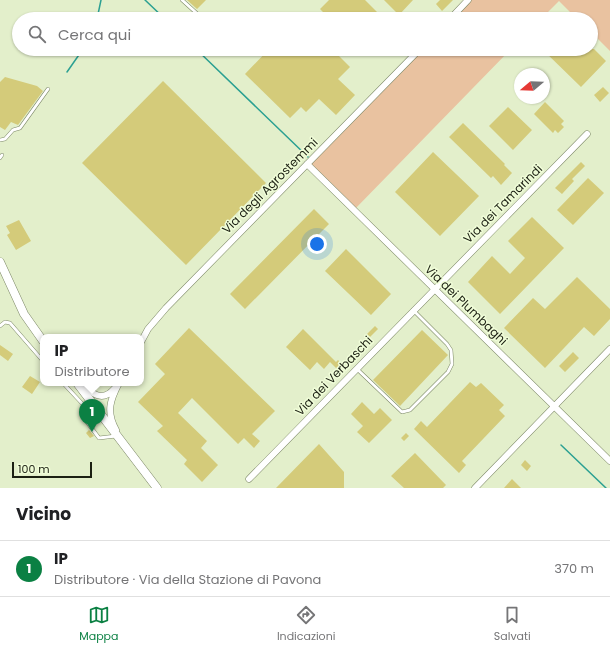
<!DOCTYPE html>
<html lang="it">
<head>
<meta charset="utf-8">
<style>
  :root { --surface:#fff; --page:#f6f6f6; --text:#202124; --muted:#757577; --line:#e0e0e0; --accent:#0b8043 }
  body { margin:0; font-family:Poppins,sans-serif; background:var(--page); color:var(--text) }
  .compass { position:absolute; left:514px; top:68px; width:36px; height:36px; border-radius:50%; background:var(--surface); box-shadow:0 1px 3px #0004; rotate:251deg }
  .scale { position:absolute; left:12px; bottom:10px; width:80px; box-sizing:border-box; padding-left:4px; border:2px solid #1c2013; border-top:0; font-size:11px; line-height:14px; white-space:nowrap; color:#1c2013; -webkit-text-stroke:3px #f0fdd8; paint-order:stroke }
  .you { position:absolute; left:317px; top:244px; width:14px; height:14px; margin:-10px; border:3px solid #fff; border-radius:50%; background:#1a73e8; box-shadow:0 0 0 6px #1a73e833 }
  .badge { display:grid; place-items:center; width:26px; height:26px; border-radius:50%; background:var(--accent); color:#fff; font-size:13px; font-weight:700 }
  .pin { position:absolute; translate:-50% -33px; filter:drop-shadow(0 1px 2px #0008) }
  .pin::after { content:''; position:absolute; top:21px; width:14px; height:12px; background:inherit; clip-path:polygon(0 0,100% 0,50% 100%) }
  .popup { position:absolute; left:40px; top:334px; width:104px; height:52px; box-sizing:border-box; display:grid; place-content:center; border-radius:8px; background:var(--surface); filter:drop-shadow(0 1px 3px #0005); font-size:13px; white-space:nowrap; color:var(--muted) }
  .popup b { font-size:15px; color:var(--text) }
  .popup::after { content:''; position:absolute; left:50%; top:100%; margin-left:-8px; border:8px solid transparent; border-top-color:var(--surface) }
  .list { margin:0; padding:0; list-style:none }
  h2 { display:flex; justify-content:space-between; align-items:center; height:52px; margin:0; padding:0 16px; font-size:17px }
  h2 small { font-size:13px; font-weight:400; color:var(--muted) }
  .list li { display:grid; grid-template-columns:26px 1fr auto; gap:12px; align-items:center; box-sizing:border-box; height:56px; padding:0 16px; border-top:1px solid var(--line) }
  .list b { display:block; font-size:15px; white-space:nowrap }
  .list p { margin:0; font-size:13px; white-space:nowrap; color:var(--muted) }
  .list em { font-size:13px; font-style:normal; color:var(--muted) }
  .icon { flex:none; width:22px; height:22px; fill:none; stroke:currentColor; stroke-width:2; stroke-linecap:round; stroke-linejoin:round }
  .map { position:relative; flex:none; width:610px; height:488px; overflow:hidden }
  .search { position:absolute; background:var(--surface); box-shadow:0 1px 3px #0004; left:12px; right:12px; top:12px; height:44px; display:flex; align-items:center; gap:10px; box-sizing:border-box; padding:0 14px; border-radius:22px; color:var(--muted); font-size:15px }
  .sheet { height:108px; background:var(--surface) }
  nav { display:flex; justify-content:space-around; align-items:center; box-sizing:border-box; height:56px; border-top:1px solid var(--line); background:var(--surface); font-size:11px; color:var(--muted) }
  nav a { display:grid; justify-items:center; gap:2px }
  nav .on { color:var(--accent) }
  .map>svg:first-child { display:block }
</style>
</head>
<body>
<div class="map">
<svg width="610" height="488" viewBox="0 0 610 488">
  <rect width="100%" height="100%" fill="#e3efcb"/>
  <path fill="#e9c2a0" d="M468,0H610V51L591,32V19H577L559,1L541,19H450Z
    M420,49H511L354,210L307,164Z"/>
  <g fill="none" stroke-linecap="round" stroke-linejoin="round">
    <path stroke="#2ba092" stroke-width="1.5" d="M145,0L165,19
      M97,19L101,0
      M196,49L308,157
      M67,72L83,49
      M561,445L606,488"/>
  </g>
  <path fill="#d4cb7a" d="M187,0H206L197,9Z
    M329,0H365L384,19H330L320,9Z
    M384,0H413L399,15Z
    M440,0H453L442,11L436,4Z
    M269,49H332L350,67L338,79L355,95L336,115L319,99L306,112L301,107L290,118L245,74Z
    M542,49H594L606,61L581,87Z
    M5,77L37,86L43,91L18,125L11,122L5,130L0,127V82Z
    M163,81L266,183L186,265L82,163Z
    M603,87L609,93L600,102L594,95Z
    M545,102L564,121L561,124L564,127L558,133L555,130L553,133L534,114Z
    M508,107L532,130L513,150L489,126Z
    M463,123L505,164L504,165L512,173L501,185L493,176L491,178L449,137Z
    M433,152L479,196L440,236L395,192Z
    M581,162L585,166L572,179L574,181L562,194L555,188Z
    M588,178L604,193L573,225L557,210Z
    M314,209L329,224L245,309L230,294Z
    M532,217L564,248L500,314L468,282L492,256L510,274L525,258L508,241Z
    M19,220L31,241L16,250L7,235L10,233L6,226Z
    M346,249L391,294L371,315L325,271Z
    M577,277L610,309V319L594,336L584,327L545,368L504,328L533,298L545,309Z
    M375,326L378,329L370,337L367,334Z
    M189,328L275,411L252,434L260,441L254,448L244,438L238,444L192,398L178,413L207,441L201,448L218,465L202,482L184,464L187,460L157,431L163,426L138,402L165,374L155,364Z
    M303,329L336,362L338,360L343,365L338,370L330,362L324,369L317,362L310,370L286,347Z
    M422,330L448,355L400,406L373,380Z
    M0,345L13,354L8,361L0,355Z
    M573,352L579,358L565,372L559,366Z
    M30,376L40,382L32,394L22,387Z
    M470,382L476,387L481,383L504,405L499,410L505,416L462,461L466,465L459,473L414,429L421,421L427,427Z
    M362,402L374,414L380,408L392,420L369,443L357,432L363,426L351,414Z
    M89,430L94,436L90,438L86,433Z
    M406,433L409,436L404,441L401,438Z
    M319,444L344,472V488H276Z
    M415,453L446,485L443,488H404L391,476Z
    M525,460L531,466L527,471L521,465Z
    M512,479L521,488H504Z"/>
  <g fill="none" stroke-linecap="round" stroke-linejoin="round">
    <defs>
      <path id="service" d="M182,0L203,19
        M0,140L5,139L13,130L20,128L48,89
        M0,158L2,155
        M0,326L5,322L10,323L43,361
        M357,369L402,412L410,410L448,372L452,364L451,350L447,344L413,310
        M63,383L90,412
        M91,405L87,422L99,438L116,436"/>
      <path id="minor" d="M450,19L468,0
        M307,164L610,461
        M141,342L148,329L166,308L420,49
        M81,383C91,393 102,403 114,389
        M116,430C106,412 110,400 119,383
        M249,479L587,134
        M475,488L610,349"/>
      <path id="secondary" d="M0,262L24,314L43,341
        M77,383L157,488"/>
    </defs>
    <use href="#service" stroke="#7d8867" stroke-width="4"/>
    <use href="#minor" stroke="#7d8867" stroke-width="7"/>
    <use href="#secondary" stroke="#7d8867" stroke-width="9"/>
    <use href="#service" stroke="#fff" stroke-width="3"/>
    <use href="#minor" stroke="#fff" stroke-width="6"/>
    <use href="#secondary" stroke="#fff" stroke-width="8"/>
  </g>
  <g text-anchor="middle" stroke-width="3" stroke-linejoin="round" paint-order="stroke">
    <g font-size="12" fill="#1c2013" stroke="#f0fdd8">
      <text transform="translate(270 186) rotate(-45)" y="4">Via degli Agrostemmi</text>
      <text transform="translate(503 204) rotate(-45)" y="4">Via dei Tamarindi</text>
      <text transform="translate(466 305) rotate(44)" y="4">Via dei Plumbaghi</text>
      <text transform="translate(334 376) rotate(-46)" y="4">Via dei Verbaschi</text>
    </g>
  </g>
</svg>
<svg class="compass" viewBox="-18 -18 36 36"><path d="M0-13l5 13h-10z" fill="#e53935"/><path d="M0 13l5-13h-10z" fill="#757577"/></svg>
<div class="scale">100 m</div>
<div class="you"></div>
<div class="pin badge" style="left:92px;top:432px">1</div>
<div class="popup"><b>IP</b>Distributore</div>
<div class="search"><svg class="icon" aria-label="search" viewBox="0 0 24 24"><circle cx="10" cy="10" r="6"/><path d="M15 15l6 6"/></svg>Cerca qui</div>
</div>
<section class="sheet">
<h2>Vicino<small></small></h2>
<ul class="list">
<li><span class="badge">1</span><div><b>IP</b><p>Distributore · Via della Stazione di Pavona</p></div><em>370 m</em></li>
</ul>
</section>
<nav>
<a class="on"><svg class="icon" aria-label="map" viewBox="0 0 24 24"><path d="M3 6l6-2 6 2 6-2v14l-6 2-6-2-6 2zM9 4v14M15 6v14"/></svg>Mappa</a>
<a><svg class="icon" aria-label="directions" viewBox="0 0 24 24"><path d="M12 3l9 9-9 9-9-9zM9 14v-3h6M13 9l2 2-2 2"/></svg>Indicazioni</a>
<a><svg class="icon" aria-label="saved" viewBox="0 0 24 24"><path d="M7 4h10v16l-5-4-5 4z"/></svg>Salvati</a>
</nav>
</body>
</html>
